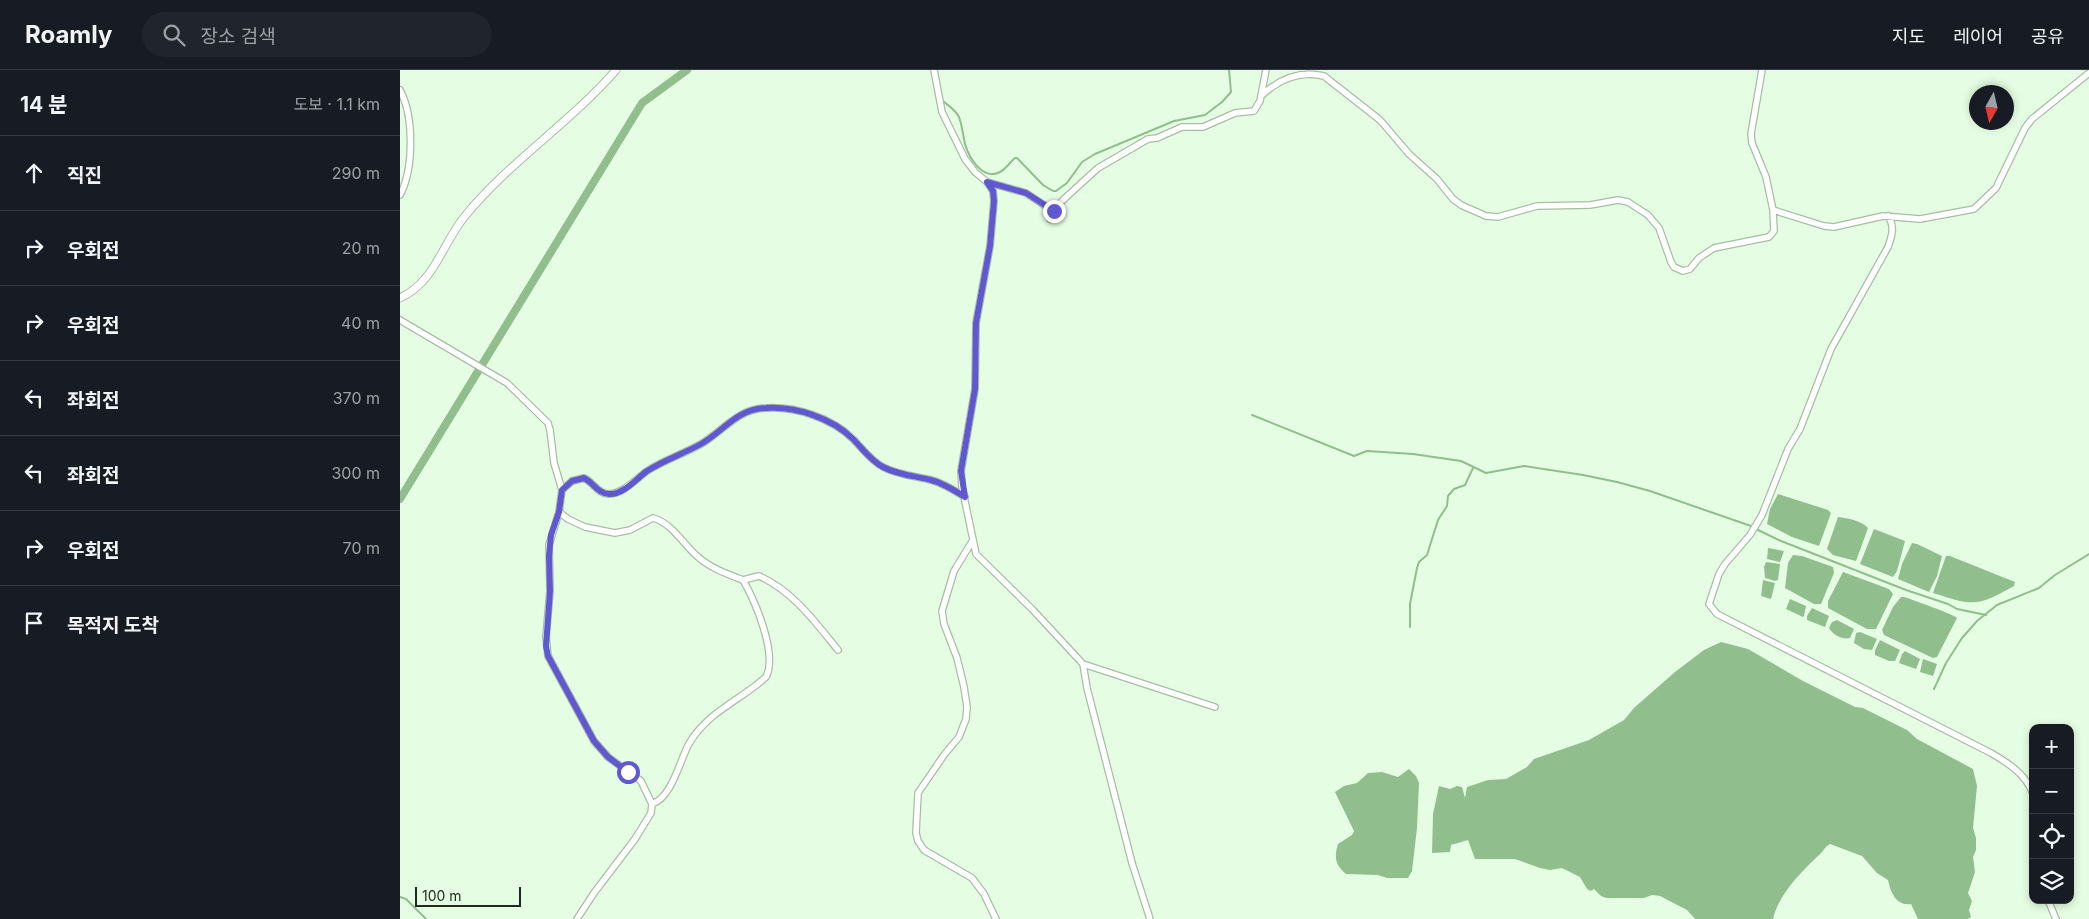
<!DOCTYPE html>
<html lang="ko">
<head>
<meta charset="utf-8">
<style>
  :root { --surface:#171b24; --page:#20242c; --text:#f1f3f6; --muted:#9ea1a6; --line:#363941 }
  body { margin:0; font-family:Inter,"Noto Sans KR",sans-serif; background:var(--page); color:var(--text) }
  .controls { position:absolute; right:15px; bottom:15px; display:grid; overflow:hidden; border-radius:10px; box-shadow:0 2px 8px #0003 }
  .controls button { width:45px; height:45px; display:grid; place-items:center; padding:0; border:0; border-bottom:1px solid var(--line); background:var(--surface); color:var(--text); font:25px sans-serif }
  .compass { position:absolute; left:1569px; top:15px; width:45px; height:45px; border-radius:50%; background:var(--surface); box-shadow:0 2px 8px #0003; rotate:188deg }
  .scale { position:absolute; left:15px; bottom:12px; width:106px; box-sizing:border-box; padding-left:5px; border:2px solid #212a20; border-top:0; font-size:14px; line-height:18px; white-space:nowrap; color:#212a20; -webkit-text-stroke:4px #e5fee3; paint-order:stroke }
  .stop { position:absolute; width:15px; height:15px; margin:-11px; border:4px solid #6058d1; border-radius:50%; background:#fff }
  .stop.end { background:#6058d1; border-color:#fff; box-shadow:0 1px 5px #0008 }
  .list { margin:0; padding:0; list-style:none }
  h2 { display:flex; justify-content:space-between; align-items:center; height:65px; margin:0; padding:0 20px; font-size:21px }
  h2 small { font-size:16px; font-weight:400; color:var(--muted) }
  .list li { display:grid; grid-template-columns:32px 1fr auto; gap:15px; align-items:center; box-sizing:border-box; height:75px; padding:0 20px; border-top:1px solid var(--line) }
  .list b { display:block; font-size:19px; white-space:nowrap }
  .list em { font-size:16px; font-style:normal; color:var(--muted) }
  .icon { flex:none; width:28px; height:28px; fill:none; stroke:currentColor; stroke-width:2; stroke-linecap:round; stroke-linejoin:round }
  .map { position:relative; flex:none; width:1689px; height:849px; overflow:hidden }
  header { display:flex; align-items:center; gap:30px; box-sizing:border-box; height:70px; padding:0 25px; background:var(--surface); border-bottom:1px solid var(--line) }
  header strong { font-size:24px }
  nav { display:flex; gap:28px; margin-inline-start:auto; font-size:18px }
  .search { width:350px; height:45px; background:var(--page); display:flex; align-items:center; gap:12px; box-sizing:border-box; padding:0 18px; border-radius:28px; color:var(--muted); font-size:19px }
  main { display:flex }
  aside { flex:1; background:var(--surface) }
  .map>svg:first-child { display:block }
</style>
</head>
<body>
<header>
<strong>Roamly</strong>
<div class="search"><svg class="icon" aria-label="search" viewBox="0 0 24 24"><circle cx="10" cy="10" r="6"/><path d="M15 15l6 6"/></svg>장소 검색</div>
<nav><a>지도</a><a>레이어</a><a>공유</a></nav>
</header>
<main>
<aside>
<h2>14 분<small>도보 · 1.1 km</small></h2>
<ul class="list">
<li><svg class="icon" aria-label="ahead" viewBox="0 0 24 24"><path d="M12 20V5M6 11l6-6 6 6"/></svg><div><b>직진</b></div><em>290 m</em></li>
<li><svg class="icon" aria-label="right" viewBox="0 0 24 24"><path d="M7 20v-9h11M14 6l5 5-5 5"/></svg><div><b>우회전</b></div><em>20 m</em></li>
<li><svg class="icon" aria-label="right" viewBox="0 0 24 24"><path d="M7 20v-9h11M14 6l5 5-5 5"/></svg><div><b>우회전</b></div><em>40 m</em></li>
<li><svg class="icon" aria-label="left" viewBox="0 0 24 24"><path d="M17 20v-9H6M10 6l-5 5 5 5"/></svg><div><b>좌회전</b></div><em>370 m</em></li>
<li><svg class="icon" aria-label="left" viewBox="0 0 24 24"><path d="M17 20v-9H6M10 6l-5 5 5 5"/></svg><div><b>좌회전</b></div><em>300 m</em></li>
<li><svg class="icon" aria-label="right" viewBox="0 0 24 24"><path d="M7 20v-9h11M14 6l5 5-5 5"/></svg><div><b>우회전</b></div><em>70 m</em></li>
<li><svg class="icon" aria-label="arrive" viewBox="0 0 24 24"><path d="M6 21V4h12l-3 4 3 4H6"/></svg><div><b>목적지 도착</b></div></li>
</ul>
</aside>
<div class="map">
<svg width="1689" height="849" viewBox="0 0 1689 849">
  <rect width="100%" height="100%" fill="#e5fee3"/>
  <path fill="#90be8d" d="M1378,424L1428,440L1431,443L1419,476L1392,467L1367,454L1370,439Z
    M1438,447C1448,448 1462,451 1468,458L1456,491L1433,485L1427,479Z
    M1474,459L1505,471L1497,501L1493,507L1460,494Z
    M1512,473L1517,474L1542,486L1537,506L1529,522L1498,509L1502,494Z
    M1368,478L1384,481L1380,492L1367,489Z
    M1393,485L1402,486L1433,497L1434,503L1421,534H1414L1385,518L1388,493Z
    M1546,486H1550L1615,512L1614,516C1576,537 1574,536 1533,523Z
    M1366,492L1380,494L1378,510L1375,511L1365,508L1364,497Z
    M1443,502L1489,519L1493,524L1476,559H1467L1428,538V531Z
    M1363,510L1375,513L1371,529L1361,526Z
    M1501,527H1504C1511,529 1555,545 1557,548L1537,587L1533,588L1484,565L1482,560L1493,537Z
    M1390,529L1406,536L1404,546L1403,547L1386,539Z
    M1412,538L1429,546L1425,557L1407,550V546Z
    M1437,550L1454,559L1450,568C1443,570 1433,565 1429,558L1432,552Z
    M1460,562L1477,569L1472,580L1464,579L1454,573L1456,563Z
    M1480,570L1500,580L1495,591H1489L1475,585V580Z
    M1321,572L1348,579L1403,611L1455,637L1463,638L1507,660L1517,669L1573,699L1577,716L1573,758L1576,768V780L1573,787L1575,802L1568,823L1572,831L1569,840L1571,847L1568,849H1518L1511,834C1496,836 1491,823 1488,810L1477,803L1462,786L1430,774C1425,776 1424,781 1419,785C1402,801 1378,825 1373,849H1295L1287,840L1260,826L1252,825L1244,828H1206L1201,826L1194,819L1191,821L1187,819L1180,807L1162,798L1150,800L1140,798L1115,789H1075L1068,770L1051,775L1050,782L1032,783L1033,744L1039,716L1050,719L1057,716L1062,717L1065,728L1067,717L1088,710L1106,709L1127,697L1134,689L1189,670L1224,650L1235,637L1275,602L1304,580Z
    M1505,581L1520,589L1516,599L1499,593L1502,584Z
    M1523,589L1537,594L1533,606L1520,602Z
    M1009,699L1016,706L1019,713L1017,758L1012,801L1008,808H987L978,805L946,804C935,795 934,787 938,774L952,765L954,761L935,722L944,716L957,713L968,703L982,702L998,707Z"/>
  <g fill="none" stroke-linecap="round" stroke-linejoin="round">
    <path stroke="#90be8d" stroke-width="2" d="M542,30C548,36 555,39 559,47C562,55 563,65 565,74C569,88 583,111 600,102C606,99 610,92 615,88H617L643,115L653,121H656L667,113L682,92L695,84L774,51L805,45L822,32L831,22L829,0
      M852,345L954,386L967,381L1013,384L1061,391L1086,403L1124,396L1183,405L1217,412L1250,421L1351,456
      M1356,459L1381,471L1506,520L1548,534L1557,539L1586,545
      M1010,557V534L1017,498L1019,492L1027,485L1038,450L1047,436L1048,426L1054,419L1065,415L1073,398
      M1534,619L1546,593L1562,568L1577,551L1597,535L1639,518L1655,505L1689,484
      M0,827L6,829L26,849"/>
    <path stroke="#90be8d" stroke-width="8" d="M0,429L242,33L287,0"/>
    <defs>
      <path id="minor" d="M534,0L542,42L565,89L575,102L587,112L626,123L653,141
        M1362,0L1351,64L1352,73L1366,107L1373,140L1424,156L1434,157L1483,146L1520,149L1574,139L1596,118L1625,58L1632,49L1689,3
        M0,20C14,46 14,99 0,125
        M861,26C879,9 899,0 924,6L980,50L1009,84L1037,109L1053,129L1061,135L1086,146L1098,147L1137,136L1190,135L1218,130L1228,132L1248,145L1259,158L1271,192L1274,197L1283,201L1290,199L1299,188L1314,178L1369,167L1374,161L1373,140
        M587,112L593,121L594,131L590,176L576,253L575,319L561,401L562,417L576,484L632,539L683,594L815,637
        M1488,146C1495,156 1492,166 1488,177L1431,279L1400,359L1388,379L1362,445L1350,465L1325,494L1319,504L1309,534L1317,544L1591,683C1608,693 1626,704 1633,724
        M650,149L653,141L663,130L698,98L748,69L757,68L782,57H803L835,43L854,41L860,31L866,0
        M0,250L107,313L148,353L150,360L154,393L162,420L159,442L149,475L150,521L146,567L148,586L194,671L208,687L241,711L252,734L251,743L235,769L194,823L177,849
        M162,420L172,411L184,408C193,412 198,424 208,424C223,424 236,409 247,401C264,390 283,384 301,374C323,361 337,339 366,338C395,336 432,348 453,369C462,378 471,391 483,397C498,405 515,406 531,410C543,413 554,420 565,427
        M159,442L168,449L185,457L215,463L230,460L253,448C272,453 283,474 297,486C310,498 327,504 343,510C355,531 378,584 366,607C341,630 309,641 290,672C280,688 273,727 252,734
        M573,470L554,501L542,541L544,554L557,588L564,617L567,637L566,649L559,667L544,685L518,723L516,763L518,771L524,780L572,808L584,824L596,849
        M343,510L359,506C392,520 416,553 438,580
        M683,594L687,618L732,793L750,849
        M1648,830L1656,849"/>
      <path id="tertiary" d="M0,228C35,212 42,174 65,146C110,91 170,53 216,0"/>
    </defs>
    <use href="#minor" stroke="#a7bea5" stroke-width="8"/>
    <use href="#tertiary" stroke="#a7bea5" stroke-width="9"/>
    <use href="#minor" stroke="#fff" stroke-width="5.5"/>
    <use href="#tertiary" stroke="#fff" stroke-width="7"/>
  </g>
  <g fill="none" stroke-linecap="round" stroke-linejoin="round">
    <path stroke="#6058d1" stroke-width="6" d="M228,702L208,687L194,671L148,586L146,576L150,521L149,486L151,465L159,442L162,420L172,411L184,408C193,412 198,424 209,424C223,425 236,409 247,401C264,390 283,384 301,374C324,361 336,339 366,338C395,336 432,348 453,369C462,378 471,391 483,397C498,405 515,406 531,410C543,413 554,420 565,427L561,401L575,319L576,253L590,176L594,131L593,121L587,112L626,123L654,141"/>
  </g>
</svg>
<div class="controls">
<button>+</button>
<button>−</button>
<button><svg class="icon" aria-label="locate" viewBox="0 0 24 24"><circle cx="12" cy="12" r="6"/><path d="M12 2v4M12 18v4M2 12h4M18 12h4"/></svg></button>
<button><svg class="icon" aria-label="layers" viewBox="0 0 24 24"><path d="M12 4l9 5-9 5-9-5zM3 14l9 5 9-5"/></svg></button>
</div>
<svg class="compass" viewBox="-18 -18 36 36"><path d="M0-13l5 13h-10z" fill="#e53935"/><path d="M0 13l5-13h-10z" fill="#9ea1a6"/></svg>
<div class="scale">100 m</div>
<div class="stop" style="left:228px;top:702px"></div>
<div class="stop end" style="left:654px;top:141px"></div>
</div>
</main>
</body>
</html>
